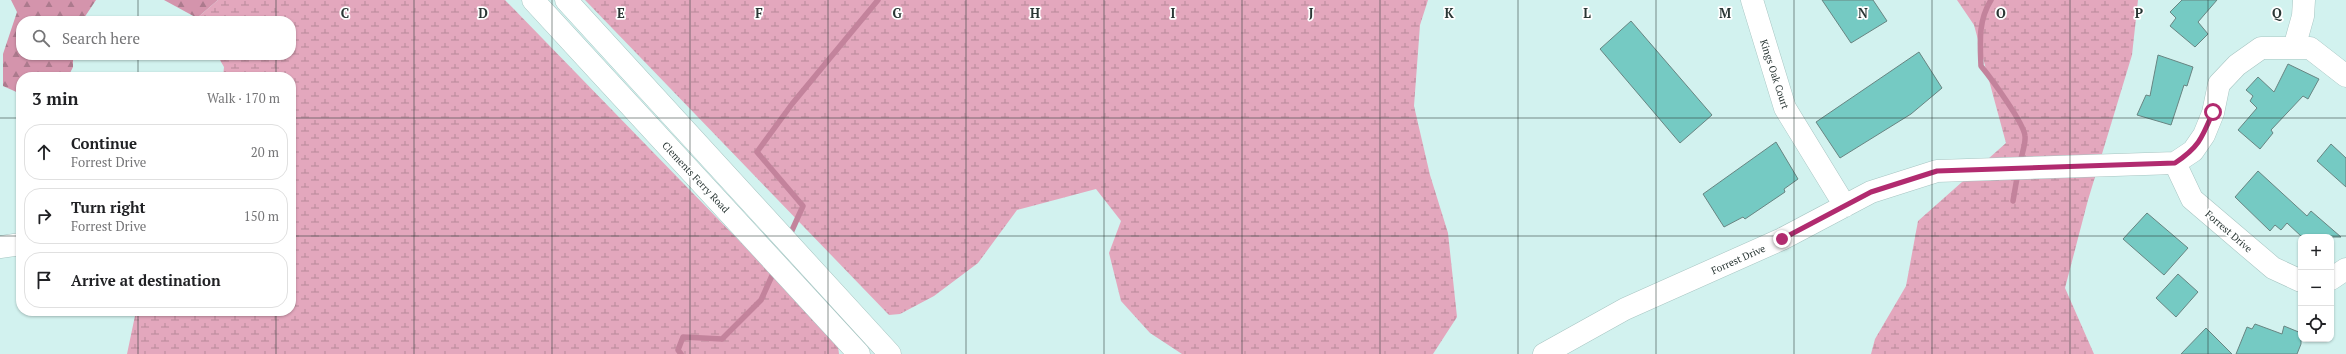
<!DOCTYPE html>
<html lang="en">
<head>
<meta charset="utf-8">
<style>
  :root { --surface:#fff; --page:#f2f2f2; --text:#202124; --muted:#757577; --line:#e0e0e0 }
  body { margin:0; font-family:"PT Serif",serif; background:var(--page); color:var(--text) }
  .controls { position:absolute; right:12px; bottom:12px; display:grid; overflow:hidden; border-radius:8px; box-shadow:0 1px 3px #0004 }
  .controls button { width:36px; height:36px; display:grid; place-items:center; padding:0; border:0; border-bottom:1px solid var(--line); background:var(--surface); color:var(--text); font:20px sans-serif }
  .stop { position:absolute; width:12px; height:12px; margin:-9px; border:3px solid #b12b6f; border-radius:50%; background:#fff }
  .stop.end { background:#b12b6f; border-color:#fff; box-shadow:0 1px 4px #0008 }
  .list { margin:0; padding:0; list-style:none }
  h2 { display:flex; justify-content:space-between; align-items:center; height:52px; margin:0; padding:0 16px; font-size:17px }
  h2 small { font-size:13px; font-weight:400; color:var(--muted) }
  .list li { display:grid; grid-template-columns:26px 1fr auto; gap:12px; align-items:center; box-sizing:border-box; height:56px; margin:0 8px 8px; padding:0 8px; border:1px solid var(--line); border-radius:16px }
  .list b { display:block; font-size:15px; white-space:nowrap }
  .list p { margin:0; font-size:13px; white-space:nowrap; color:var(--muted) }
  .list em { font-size:13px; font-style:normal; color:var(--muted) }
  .icon { flex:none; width:22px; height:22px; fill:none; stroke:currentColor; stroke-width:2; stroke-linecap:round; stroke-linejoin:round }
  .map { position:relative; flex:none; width:2346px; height:354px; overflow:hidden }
  .search { position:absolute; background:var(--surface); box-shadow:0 1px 3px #0004; left:16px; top:16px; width:280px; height:44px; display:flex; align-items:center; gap:10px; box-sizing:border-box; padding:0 14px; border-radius:16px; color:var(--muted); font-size:15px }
  .panel { position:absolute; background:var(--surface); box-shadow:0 1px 3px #0004; left:16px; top:72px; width:280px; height:244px; border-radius:16px }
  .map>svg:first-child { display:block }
</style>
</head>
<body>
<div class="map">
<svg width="2346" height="354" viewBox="0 0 2346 354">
  <defs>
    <pattern id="forest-firs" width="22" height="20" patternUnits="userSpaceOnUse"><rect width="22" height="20" fill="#d494ac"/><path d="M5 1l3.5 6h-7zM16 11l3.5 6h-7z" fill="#ac7a8d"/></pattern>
    <pattern id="wetland-marsh" width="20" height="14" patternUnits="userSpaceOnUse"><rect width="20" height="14" fill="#e3a7bd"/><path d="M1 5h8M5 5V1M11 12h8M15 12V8" fill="none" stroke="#b8899a"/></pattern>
  </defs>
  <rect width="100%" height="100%" fill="#d2f2ef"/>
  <path fill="url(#forest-firs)" d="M11,0H96L82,21H21V55H73V67L68,77H21V94L3,86V54L17,12Z
    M164,0H218L197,18Z"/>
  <path fill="url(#wetland-marsh)" d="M218,0H505L825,329L838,346L839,354H127L136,311H291V77H223L224,67L217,55H291V21H198L197,18Z
    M585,0H1428L1420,25L1414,106L1430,175L1448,233L1457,317L1433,354H1182L1150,333L1121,301L1109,253L1121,221L1096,189L1017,210L978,263L934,296L900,314L889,315Z
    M1957,0H2138L2132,55L2088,200L2065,288L2094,354H1871L1875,339L1906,286L1918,221L2006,143L1974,25Z"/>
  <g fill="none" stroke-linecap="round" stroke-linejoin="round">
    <path stroke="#c3839c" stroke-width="5.5" d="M1991,0C1978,21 1980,42 1981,66C1990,77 2024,123 2025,136C2026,144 2021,156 2020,164
      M2013,201L2018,172
      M789,237L803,206L757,152L792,104L878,0
      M681,354L678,350L683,337L722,339L761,300L775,269"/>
  </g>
  <path fill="#75cac3" stroke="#688582" d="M1822,0H1873L1887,21L1851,43Z
    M2182,0H2217L2198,22L2208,34L2195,47L2170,26L2176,18L2170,12Z
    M1631,21L1712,115L1680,143L1600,49Z
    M1919,52L1942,88L1911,114L1840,158L1816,122Z
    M2158,55L2193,67L2187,86L2184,85L2171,125L2137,115L2146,95L2150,96Z
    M2288,64L2319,79L2308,99L2303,96L2271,130L2273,133L2260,149L2238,130L2257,108L2250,101L2253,96L2246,90L2258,77L2274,92Z
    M1776,142L1798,179L1784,189L1785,192L1745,219L1743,217L1724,227L1703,194Z
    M2331,144L2346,158V187L2317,161Z
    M2258,171L2307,216L2311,211L2341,237H2302L2287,223L2281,230L2275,225L2270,231L2235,197Z
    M2147,213L2188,248L2164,275L2123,239Z
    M2178,274L2198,292L2176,317L2156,298Z
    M2255,324L2282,334L2284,326L2301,333V344L2297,354H2236L2247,327L2252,329Z
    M2206,328L2232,354H2181Z"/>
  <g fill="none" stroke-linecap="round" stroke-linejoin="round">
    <defs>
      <path id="minor" d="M1752,0L1785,108L1845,206
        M2294,48L2303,16L2304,0
        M2175,163L2192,199L2273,268L2301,281
        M0,247L21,244
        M2331,279L2346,269
        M1544,354L1625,309L1782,239L1871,192L1937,171L2175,163L2193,151L2204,135L2213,113L2219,84L2237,65L2261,48H2310L2346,76"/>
      <path id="major" d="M533,0L859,354
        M566,0L890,354"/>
    </defs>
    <use href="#minor" stroke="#a7c5c2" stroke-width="23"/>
    <use href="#major" stroke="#a7c5c2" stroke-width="23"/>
    <use href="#minor" stroke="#fff" stroke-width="22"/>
    <use href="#major" stroke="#fff" stroke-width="22"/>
  </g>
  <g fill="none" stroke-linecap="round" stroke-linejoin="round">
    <path stroke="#b12b6f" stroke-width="5" d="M1782,239L1871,192L1937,171L2175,163C2199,147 2202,138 2213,112"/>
  </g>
  <path fill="none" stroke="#293634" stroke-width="1" stroke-opacity="0.55" d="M138,0V21M276,0V21M414,0V354M552,0V354M690,0V354M828,0V354M966,0V354M1104,0V354M1242,0V354M1380,0V354M1518,0V354M1656,0V354M1794,0V354M1932,0V354M2070,0V354M2208,0V354M138,55V77M276,55V77M0,118H21M291,118H2346M0,236H21M291,236H2346M138,311V354M276,311V354"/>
  <g text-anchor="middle" stroke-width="3.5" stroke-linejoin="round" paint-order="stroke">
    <g font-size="10" fill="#293634" stroke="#fff">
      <text transform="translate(1775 74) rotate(72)" y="4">Kings Oak Court</text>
      <text transform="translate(696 177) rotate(47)" y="4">Clements Ferry Road</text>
      <text transform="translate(2229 231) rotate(41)" y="4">Forrest Drive</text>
      <text transform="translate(1738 259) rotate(-24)" y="4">Forrest Drive</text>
    </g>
  </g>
  <g font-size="13" text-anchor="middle" font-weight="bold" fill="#293634" stroke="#fff" stroke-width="3.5" stroke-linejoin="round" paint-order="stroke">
    <text x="345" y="18">C</text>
    <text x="483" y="18">D</text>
    <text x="621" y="18">E</text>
    <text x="759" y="18">F</text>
    <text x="897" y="18">G</text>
    <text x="1035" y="18">H</text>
    <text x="1173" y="18">I</text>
    <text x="1311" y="18">J</text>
    <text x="1449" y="18">K</text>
    <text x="1587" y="18">L</text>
    <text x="1725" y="18">M</text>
    <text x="1863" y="18">N</text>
    <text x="2001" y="18">O</text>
    <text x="2139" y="18">P</text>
    <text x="2277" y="18">Q</text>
  </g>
</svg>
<div class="controls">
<button>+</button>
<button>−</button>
<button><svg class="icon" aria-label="locate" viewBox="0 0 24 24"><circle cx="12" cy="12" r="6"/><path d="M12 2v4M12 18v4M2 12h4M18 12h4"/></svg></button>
</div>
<div class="stop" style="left:2213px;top:112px"></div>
<div class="stop end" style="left:1782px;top:239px"></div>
<div class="search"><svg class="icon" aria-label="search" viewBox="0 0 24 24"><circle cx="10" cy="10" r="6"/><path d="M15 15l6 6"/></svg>Search here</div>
<section class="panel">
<h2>3 min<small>Walk · 170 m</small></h2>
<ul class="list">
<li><svg class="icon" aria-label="ahead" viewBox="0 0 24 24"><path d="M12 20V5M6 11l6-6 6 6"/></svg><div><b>Continue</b><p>Forrest Drive</p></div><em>20 m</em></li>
<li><svg class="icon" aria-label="right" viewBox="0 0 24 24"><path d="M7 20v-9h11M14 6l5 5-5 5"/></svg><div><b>Turn right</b><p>Forrest Drive</p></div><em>150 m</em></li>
<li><svg class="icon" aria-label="arrive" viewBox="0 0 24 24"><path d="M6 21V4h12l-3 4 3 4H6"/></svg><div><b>Arrive at destination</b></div></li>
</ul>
</section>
</div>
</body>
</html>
